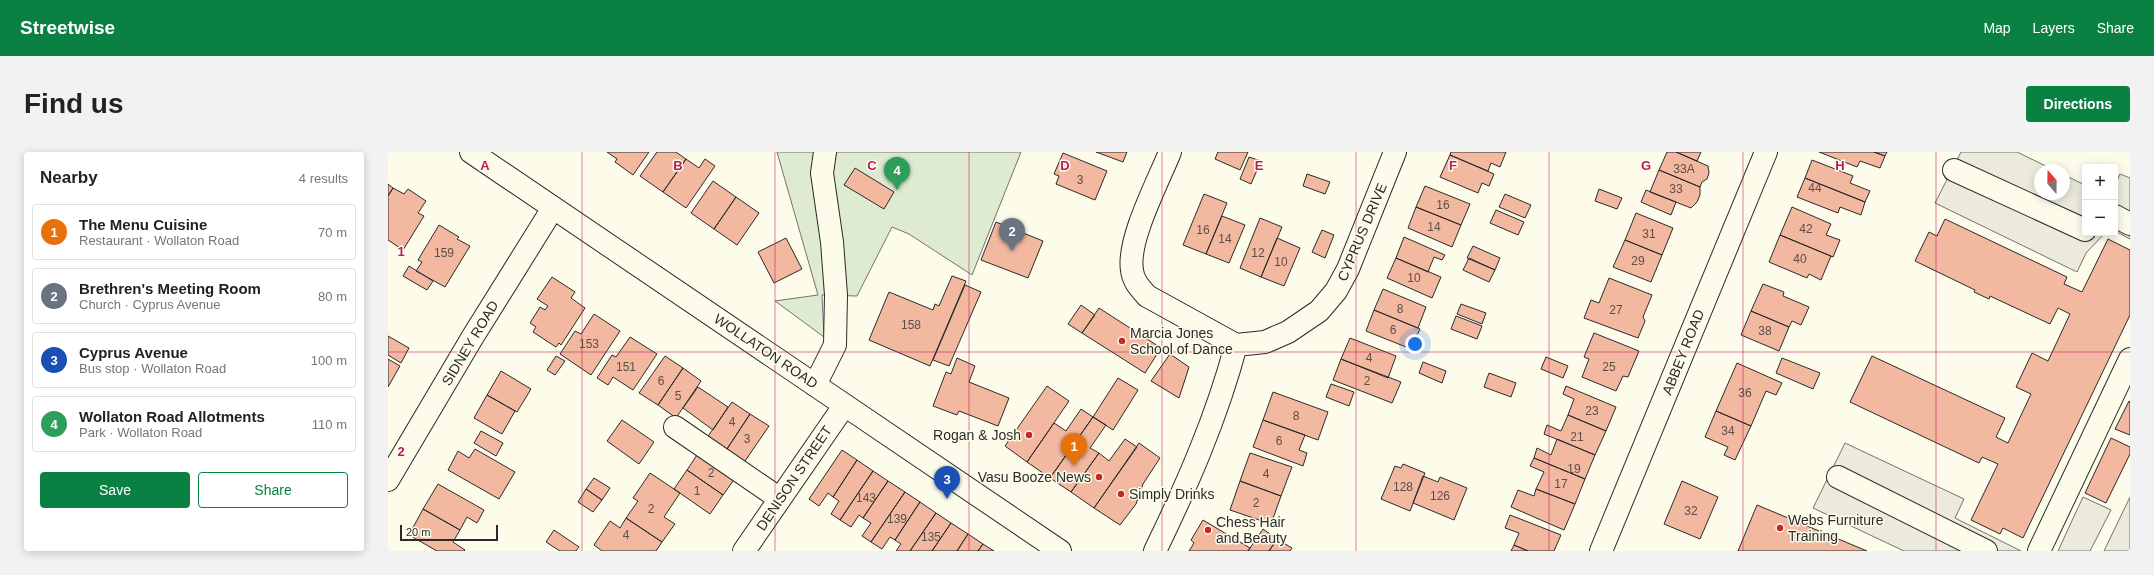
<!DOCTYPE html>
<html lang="en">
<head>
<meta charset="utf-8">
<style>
  :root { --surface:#fff; --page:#f2f2f2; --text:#222; --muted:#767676; --line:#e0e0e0; --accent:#0b8043 }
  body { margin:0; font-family:Helvetica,sans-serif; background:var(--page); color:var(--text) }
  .controls { position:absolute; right:12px; top:12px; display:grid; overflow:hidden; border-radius:4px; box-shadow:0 2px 10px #0003 }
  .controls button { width:36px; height:36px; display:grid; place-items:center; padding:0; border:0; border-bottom:1px solid var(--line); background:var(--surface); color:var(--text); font:20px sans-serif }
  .compass { position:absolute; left:1646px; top:12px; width:36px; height:36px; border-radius:50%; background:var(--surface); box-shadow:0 2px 10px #0003; rotate:340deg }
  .scale { position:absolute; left:12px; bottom:10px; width:98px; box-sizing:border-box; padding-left:4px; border:2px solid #2b2b2b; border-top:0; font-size:11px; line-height:14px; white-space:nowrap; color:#2b2b2b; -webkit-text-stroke:3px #fdfbea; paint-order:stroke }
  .you { position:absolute; left:1027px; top:192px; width:14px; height:14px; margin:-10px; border:3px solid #fff; border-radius:50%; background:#1a73e8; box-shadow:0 0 0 6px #1a73e833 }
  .badge { display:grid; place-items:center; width:26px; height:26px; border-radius:50%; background:var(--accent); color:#fff; font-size:13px; font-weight:700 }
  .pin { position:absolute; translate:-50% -33px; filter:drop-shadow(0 1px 2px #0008) }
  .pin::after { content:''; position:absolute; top:21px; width:14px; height:12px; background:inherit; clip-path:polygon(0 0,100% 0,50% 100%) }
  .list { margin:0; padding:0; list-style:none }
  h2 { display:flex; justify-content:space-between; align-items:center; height:52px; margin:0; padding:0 16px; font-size:17px }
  h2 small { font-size:13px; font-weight:400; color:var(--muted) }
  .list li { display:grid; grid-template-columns:26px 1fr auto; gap:12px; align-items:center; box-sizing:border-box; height:56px; margin:0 8px 8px; padding:0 8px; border:1px solid var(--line); border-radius:4px }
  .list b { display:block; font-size:15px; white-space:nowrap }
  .list p { margin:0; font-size:13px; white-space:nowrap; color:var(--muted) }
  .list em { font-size:13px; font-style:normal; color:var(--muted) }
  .actions { display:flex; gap:8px; padding:12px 16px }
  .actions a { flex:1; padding:9px 0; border:1px solid var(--accent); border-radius:4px; text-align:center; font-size:14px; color:var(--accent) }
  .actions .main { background:var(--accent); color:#fff }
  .map { position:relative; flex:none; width:1742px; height:399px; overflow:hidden; border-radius:4px }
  header { display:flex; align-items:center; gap:24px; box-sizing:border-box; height:56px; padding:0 20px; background:var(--accent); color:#fff }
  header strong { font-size:19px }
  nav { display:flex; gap:22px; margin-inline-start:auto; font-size:14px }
  .intro { display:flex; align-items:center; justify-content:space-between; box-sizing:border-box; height:96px; padding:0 24px }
  h1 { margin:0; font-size:28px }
  .button { padding:10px 18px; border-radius:4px; background:var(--accent); color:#fff; font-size:14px; font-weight:700 }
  main { display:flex; gap:24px; padding:0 24px }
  aside { flex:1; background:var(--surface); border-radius:4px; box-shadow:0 2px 10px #0003 }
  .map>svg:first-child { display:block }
</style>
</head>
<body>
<header>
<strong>Streetwise</strong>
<nav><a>Map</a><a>Layers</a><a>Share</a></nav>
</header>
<div class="intro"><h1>Find us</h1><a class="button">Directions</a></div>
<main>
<aside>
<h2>Nearby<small>4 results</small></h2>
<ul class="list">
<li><span class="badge" style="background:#e8710a">1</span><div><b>The Menu Cuisine</b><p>Restaurant · Wollaton Road</p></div><em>70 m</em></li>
<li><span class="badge" style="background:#6b7280">2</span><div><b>Brethren's Meeting Room</b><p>Church · Cyprus Avenue</p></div><em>80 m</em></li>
<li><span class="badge" style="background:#1a4fb4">3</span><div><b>Cyprus Avenue</b><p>Bus stop · Wollaton Road</p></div><em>100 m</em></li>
<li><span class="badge" style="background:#2e9e5b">4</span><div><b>Wollaton Road Allotments</b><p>Park · Wollaton Road</p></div><em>110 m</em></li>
</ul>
<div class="actions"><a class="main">Save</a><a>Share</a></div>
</aside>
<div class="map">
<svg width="1742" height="399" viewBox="0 0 1742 399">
  <rect width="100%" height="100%" fill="#fdfbea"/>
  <path fill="#deebd1" stroke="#74746e" d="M389,0H633L584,123L521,82L504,75L469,144L434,143L436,185L387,149L430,143Z"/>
  <path fill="#eceadb" stroke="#74746e" d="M1573,0H1629L1666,18H1652V42H1676V23L1697,33V81H1717L1698,101L1689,120L1547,51Z
    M1732,22L1742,26V87L1727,79V33Z
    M1457,291L1576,347L1567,366L1633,399H1516L1425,356Z
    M1695,345L1723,358L1702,399H1670Z
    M1742,345V399H1716Z"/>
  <path fill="#f2b8a0" stroke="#2b2b2b" d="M219,0H261L245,23L227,10L229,7Z
    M269,0H288L298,7L275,40L252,24Z
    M708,0H739L735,10Z
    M830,0H860L852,18L827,7Z
    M1063,0H1118L1112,15L1103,11L1100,19L1062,3Z
    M1279,0H1288L1320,14L1321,21L1319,27L1314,30L1312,35L1271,18Z
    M1288,0H1313L1309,9Z
    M1431,0H1486L1497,4L1492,16L1472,9L1469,15Z
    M1486,0H1499L1497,4Z
    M675,1L719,19L707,48L668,32L671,24L666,22Z
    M1062,3L1106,22L1101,34L1094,31L1090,41L1052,25Z
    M861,5L873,9L863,32L852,27Z
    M298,7L311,16L317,7L327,14L298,56L275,40Z
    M1424,8L1465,24L1462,31L1482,39L1477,50L1417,26Z
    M467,16L506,40L496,57L456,33Z
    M1271,18L1312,35V43L1309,50L1303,56L1262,40Z
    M919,22L942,30L937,42L915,34Z
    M1417,26L1477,50L1473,63L1452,55L1450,61L1409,45Z
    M325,29L348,45L326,77L303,61Z
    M0,32L5,36L0,44Z
    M1037,34L1082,52L1073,73L1028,55Z
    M5,36L16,42L20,37L38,49L30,61L36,64L15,98L0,88V44Z
    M1211,37L1234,46L1229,57L1207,49Z
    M1258,38L1288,50L1283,63L1253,50Z
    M816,42L839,51L818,102L795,93Z
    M1117,42L1143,53L1137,66L1111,55Z
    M348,45L371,61L349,93L326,77Z
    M1028,55L1073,73L1064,95L1020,76Z
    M1404,55L1443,72L1438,83L1452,88L1445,105L1392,83Z
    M1108,58L1136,70L1130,83L1102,71Z
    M1248,61L1285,76L1274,103L1237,88Z
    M834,64L857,73L841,111L818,102Z
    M872,66L894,75L873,125L852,116Z
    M1557,67L1679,125L1676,132L1694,140L1720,87L1742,98V163L1635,386L1615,376L1612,382L1583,368L1610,312L1594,305L1591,311L1462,250L1484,204L1617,266L1608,285L1620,291L1643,242L1628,235L1644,201L1660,209L1682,162L1670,156L1662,172L1602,144L1601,147L1586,140L1587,138L1527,109L1541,80L1549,84Z
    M608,70L655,89L640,126L593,108Z
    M51,73L71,85L69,87L82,94L57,135L28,119L34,110L30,108Z
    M934,78L946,83L937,106L924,100Z
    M1392,83L1443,104L1433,128L1421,122L1419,126L1381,110Z
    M1016,85L1057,103L1054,108L1046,105L1040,120L1008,106Z
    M398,86L414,117L386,131L370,100Z
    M889,86L912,96L896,134L873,125Z
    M1237,88L1274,103L1263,130L1225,115Z
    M1085,94L1112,106L1107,118L1079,106Z
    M1008,106L1053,125L1044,146L999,126Z
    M1081,106L1107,118L1101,130L1075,118Z
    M21,114L45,129L39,138L15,124Z
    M564,124L578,129L542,214L481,188L501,140L545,158L547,152L551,154Z
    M164,125L187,140L183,146L197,156L173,193L171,191L168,195L145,180L148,175L142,171L152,155L157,158L160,154L149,147Z
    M1221,126L1264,143L1255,165L1257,169L1250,186L1196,166L1203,148L1211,151Z
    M1375,132L1396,140L1395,144L1421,155L1413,173L1404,169L1401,175L1363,159Z
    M577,133L593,140L561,214L545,208Z
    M995,137L1038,155L1030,176L986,158Z
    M1073,152L1098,161L1094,172L1069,162Z
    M693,153L707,163L694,181L680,172Z
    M711,156L773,196L757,221L694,181Z
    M986,158L1032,177L1023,197L978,179Z
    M1363,159L1401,175L1391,199L1353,183Z
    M206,162L232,179L203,223L172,202L187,179L193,182Z
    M1068,164L1094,174L1089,187L1063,177Z
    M1206,181L1251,199L1240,225L1235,224L1228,239L1194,225L1201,207L1196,205Z
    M0,184L21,196L13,211L0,203Z
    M242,185L269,202L245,238L225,225L220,233L209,226L224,203L228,205Z
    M962,186L1008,204L1000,226L953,207Z
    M782,202L801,215L791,246L763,229Z
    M168,204L177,209L167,223L159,218Z
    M277,204L295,216L270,253L251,241Z
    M1158,205L1180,214L1175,226L1153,217Z
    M569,206L587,214L581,230L621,246L610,274L571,259L569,263L545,254L558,220L563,222Z
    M1394,206L1432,221L1425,237L1388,221Z
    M0,207L12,214L0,235Z
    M953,207L1013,230L1004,251L945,228Z
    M1035,210L1058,219L1054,231L1031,221Z
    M1349,211L1394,231L1388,243L1378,239L1363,274L1328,259Z
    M295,216L313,229L288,266L270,253Z
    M113,219L143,237L129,260L99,243Z
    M1101,221L1128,231L1123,245L1096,235Z
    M730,226L750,238L725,278L705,265Z
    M943,232L966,240L961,254L938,245Z
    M659,234L681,249L639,310L617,294Z
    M1178,234L1228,255L1218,279L1180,263L1186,247L1175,242Z
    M310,235L340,255L325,278L295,256Z
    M885,240L940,260L930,288L875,268Z
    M99,243L127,259L114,282L86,266Z
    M1741,249L1742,250V283L1727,277Z
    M344,250L362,262L337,300L318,287Z
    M693,257L705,265L662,326L639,310L666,271L678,279Z
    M1328,259L1363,274L1347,308L1336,303L1340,295L1317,285Z
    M362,262L381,274L355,312L337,300Z
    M1180,263L1218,279L1207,303L1156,282L1159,273L1173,279Z
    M705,265L718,273L702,296L711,301L683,340L662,326Z
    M234,268L266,290L251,312L219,289Z
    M875,268L917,283L911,298L919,301L915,314L865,295Z
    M93,279L115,291L108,304L86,291Z
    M1723,286L1742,295V302L1718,351L1697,341Z
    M737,287L749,295L706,356L683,340L711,301L721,309Z
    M1169,287L1207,303L1197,327L1146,306L1149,296L1163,303Z
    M751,291L772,306L755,332L748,352L732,373L706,356Z
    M87,297L127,320L111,347L60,318L70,299L81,306Z
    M454,298L469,308L445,345L440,341L431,354L421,347Z
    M311,300L348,325L335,343L299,318Z
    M862,301L904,315L893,344L852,329Z
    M1146,306L1197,327L1187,352L1148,337L1156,320L1142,314Z
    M469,308L485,319L452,368L443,362L451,349L445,345Z
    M1015,312L1037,321L1022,359L993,347L1007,314L1013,316Z
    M299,318L335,343L322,362L286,337Z
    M485,319L500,329L475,366L471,363L463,375L452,368Z
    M262,321L292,341L276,365L287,372L274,390L238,366L250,349L245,346Z
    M1035,324L1050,330L1052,325L1079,336L1066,368L1025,351Z
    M206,326L222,336L214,348L198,337Z
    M500,329L517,340L483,390L474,384L483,371L475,366Z
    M852,329L893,344L883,372L842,358Z
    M1294,329L1330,345L1312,387L1276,372Z
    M50,332L96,358L89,371L79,365L72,378L35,357Z
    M198,337L214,348L205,360L190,350Z
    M1148,337L1187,352L1176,378L1123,355L1130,338L1146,344Z
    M517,340L532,350L507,388L502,385L494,397L483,390Z
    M532,350L548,361L522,399H508L513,392L507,388Z
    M1369,353L1479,399H1350Z
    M35,357L72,378L65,390L77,398L76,399H49L21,383Z
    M548,361L563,371L544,399H522Z
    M1122,363L1173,383L1166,399H1140L1126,393L1131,381L1117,376Z
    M238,366L274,390L268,399H214L206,393L222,369L232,376Z
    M815,368L862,396L860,399H801L806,391L803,388Z
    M563,371L580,382L569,399H544Z
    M875,377L889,387L881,399H860Z
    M166,378L191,395L188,399H172L158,390Z
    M580,382L595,392L590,399H569Z
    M889,387L904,396L902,399H881Z
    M595,392L606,399H590Z
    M1126,393L1140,399H1123Z"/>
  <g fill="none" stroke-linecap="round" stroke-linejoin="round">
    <defs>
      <path id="minor" d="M782,0C770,30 739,88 744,118C745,129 752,136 759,144L848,193
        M1566,18L1697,78
        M1727,64L1742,72
        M848,193L877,190L900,180L931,159L948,139L960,117L1007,0
        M427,233L447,193L448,143L444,90L434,21L437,0
        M287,275L392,347
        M1450,325L1598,399
        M0,328L84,186L165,56
        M356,399L456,254
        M767,399C799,333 829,265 848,193
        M1213,399L1378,0
        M1651,399L1742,207"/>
      <path id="major" d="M83,0L672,399"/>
    </defs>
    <use href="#minor" stroke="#2b2b2b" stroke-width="24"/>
    <use href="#major" stroke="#2b2b2b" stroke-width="24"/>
    <use href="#minor" stroke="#fdfbea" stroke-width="22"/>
    <use href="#major" stroke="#fdfbea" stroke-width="22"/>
  </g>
  <path fill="none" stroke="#c2185b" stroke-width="1" stroke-opacity="0.55" d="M194,0V399M387,0V399M581,0V399M774,0V399M968,0V399M1161,0V399M1355,0V399M1548,0V399M0,200H1742"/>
  <g fill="#c62828" stroke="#fdfbea" stroke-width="1.5">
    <circle cx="734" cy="189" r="4"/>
    <circle cx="641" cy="283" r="4"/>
    <circle cx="711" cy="325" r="4"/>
    <circle cx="733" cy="342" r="4"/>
    <circle cx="1392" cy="376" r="4"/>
    <circle cx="820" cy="378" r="4"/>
  </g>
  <g text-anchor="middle" stroke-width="3" stroke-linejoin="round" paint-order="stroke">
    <g font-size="12" fill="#5d4e48">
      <text x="1296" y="21">33A</text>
      <text x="692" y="32">3</text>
      <text x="1427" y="40">44</text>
      <text x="1288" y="41">33</text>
      <text x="1055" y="57">16</text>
      <text x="1046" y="79">14</text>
      <text x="1418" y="81">42</text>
      <text x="815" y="82">16</text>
      <text x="1261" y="86">31</text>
      <text x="837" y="91">14</text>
      <text x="56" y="105">159</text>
      <text x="870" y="105">12</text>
      <text x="1412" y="111">40</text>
      <text x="1250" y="113">29</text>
      <text x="893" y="114">10</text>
      <text x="1026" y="130">10</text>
      <text x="1012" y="161">8</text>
      <text x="1228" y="162">27</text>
      <text x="523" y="177">158</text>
      <text x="1005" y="182">6</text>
      <text x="1377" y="183">38</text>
      <text x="201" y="196">153</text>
      <text x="981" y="210">4</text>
      <text x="238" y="219">151</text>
      <text x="1221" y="219">25</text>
      <text x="273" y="233">6</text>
      <text x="979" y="233">2</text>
      <text x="1357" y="245">36</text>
      <text x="290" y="248">5</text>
      <text x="1204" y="263">23</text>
      <text x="908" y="268">8</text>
      <text x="344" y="274">4</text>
      <text x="1340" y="283">34</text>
      <text x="1189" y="289">21</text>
      <text x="359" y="291">3</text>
      <text x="891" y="293">6</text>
      <text x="1186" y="321">19</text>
      <text x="323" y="325">2</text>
      <text x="878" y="326">4</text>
      <text x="1173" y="336">17</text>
      <text x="1015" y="339">128</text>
      <text x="309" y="343">1</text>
      <text x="1052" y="348">126</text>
      <text x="478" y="350">143</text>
      <text x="868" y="355">2</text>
      <text x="263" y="361">2</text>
      <text x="1303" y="363">32</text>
      <text x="509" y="371">139</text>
      <text x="238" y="387">4</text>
      <text x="543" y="389">135</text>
    </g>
    <g font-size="14" fill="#2b2b2b" stroke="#fdfbea">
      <text transform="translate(974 80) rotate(-67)" y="5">CYPRUS DRIVE</text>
      <text transform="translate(82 191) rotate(-59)" y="5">SIDNEY ROAD</text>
      <text transform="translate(378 199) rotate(34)" y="5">WOLLATON ROAD</text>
      <text transform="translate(1295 200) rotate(-68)" y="5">ABBEY ROAD</text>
      <text transform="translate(406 326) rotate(-56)" y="5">DENISON STREET</text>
    </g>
    <g font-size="14" fill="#2b2b2b" stroke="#fdfbea" text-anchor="start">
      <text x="742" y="186">Marcia Jones<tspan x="742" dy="16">School of Dance</tspan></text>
      <text x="633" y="288" text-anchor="end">Rogan &amp; Josh</text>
      <text x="703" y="330" text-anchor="end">Vasu Booze News</text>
      <text x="741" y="347">Simply Drinks</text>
      <text x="1400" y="373">Webs Furniture<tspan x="1400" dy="16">Training</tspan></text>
      <text x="828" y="375">Chess Hair<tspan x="828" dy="16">and Beauty</tspan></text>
    </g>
  </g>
  <g font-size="13" text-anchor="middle" font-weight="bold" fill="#c2185b" stroke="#fdfbea" stroke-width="3" stroke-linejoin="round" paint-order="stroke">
    <text x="97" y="18">A</text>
    <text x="290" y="18">B</text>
    <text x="484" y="18">C</text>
    <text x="677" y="18">D</text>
    <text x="871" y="18">E</text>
    <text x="1065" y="18">F</text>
    <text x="1258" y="18">G</text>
    <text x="1452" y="18">H</text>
    <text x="13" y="104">1</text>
    <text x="13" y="304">2</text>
  </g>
</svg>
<div class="controls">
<button>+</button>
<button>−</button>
</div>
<svg class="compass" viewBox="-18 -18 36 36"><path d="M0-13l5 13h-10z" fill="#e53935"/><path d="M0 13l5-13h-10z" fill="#767676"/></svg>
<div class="scale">20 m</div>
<div class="you"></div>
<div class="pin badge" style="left:686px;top:314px;background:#e8710a">1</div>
<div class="pin badge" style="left:624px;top:99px;background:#6b7280">2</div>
<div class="pin badge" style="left:559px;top:347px;background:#1a4fb4">3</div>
<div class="pin badge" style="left:509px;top:38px;background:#2e9e5b">4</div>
</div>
</main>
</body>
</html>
